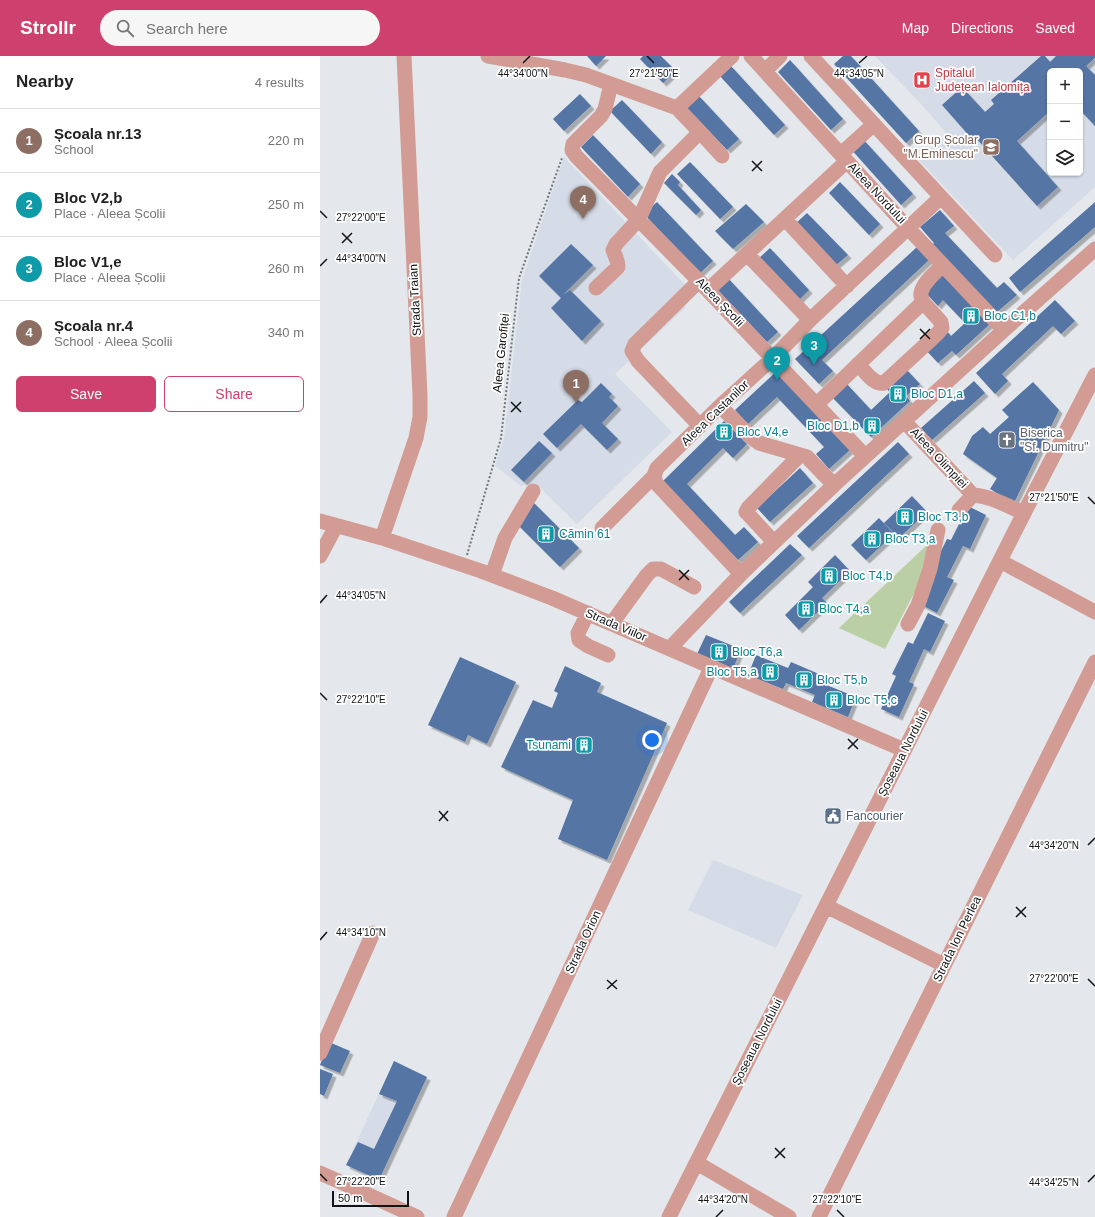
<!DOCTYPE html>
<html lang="en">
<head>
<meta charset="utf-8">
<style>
  :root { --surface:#fff; --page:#f6f6f6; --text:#222; --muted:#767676; --line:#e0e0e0; --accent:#ce406d }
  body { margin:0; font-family:Helvetica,sans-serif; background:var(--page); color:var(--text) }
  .controls { position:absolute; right:12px; top:12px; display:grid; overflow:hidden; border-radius:6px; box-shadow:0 1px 3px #0004 }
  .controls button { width:36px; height:36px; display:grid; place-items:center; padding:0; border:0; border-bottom:1px solid var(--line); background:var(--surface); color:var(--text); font:20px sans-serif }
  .scale { position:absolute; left:12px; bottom:10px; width:77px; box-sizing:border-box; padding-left:4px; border:2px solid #111314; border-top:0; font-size:11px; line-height:14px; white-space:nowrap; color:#111314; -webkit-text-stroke:3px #fff; paint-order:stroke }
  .you { position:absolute; left:332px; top:684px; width:14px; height:14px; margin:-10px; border:3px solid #fff; border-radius:50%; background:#1a73e8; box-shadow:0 0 0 6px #1a73e833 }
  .badge { display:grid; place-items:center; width:26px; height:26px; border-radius:50%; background:var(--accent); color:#fff; font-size:13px; font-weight:700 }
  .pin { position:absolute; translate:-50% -33px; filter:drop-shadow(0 1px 2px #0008) }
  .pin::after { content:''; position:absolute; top:21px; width:14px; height:12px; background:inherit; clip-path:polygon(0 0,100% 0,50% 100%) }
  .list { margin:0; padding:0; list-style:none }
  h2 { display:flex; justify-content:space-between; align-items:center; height:52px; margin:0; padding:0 16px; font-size:17px }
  h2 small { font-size:13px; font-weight:400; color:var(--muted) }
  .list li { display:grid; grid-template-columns:26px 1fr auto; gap:12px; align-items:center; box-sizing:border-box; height:64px; padding:0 16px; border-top:1px solid var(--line) }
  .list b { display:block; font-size:15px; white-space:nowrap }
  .list p { margin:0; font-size:13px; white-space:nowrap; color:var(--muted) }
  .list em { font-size:13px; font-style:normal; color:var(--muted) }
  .actions { display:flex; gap:8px; padding:12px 16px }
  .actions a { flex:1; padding:9px 0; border:1px solid var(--accent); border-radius:6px; text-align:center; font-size:14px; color:var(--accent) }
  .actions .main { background:var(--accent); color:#fff }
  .icon { flex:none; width:22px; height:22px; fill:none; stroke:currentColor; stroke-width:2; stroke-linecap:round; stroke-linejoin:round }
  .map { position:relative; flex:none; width:775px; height:1161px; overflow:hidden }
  header { display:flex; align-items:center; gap:24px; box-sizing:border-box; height:56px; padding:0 20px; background:var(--accent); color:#fff }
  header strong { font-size:19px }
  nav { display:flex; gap:22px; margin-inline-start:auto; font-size:14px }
  .search { width:280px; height:36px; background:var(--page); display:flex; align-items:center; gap:10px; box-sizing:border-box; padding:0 14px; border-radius:22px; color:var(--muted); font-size:15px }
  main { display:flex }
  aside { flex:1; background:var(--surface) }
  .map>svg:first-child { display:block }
</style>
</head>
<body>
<header>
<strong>Strollr</strong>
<div class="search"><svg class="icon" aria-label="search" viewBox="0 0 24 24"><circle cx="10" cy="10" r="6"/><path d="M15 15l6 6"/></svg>Search here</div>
<nav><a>Map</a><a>Directions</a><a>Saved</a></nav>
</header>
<main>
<aside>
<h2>Nearby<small>4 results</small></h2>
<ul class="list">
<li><span class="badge" style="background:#8d6e63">1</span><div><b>Școala nr.13</b><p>School</p></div><em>220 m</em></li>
<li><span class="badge" style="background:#0f9aa8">2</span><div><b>Bloc V2,b</b><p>Place · Aleea Școlii</p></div><em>250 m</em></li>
<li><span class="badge" style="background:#0f9aa8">3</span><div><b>Bloc V1,e</b><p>Place · Aleea Școlii</p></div><em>260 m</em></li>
<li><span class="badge" style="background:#8d6e63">4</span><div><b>Școala nr.4</b><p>School · Aleea Școlii</p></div><em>340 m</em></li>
</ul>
<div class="actions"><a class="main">Save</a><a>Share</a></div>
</aside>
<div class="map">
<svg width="775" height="1161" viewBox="0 0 775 1161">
  <defs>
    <filter id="shadow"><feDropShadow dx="3.5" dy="3.5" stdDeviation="0" flood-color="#0004"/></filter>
  </defs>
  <rect width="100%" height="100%" fill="#e4e8ec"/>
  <path fill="#d5dce7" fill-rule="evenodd" d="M555,0H775V131L693,204L599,104L627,78L601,48ZM730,15H760V117H730Z
    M244,101L366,230L355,240L366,251L295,318L352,376L257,468L215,427L201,430L175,410L184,382L202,224Z
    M393,804L483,839L456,892L368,854Z
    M74,1005L107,1021L59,1124L26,1109Z"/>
  <path fill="#bad0a4" d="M608,488L607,512L565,593L519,572Z"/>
  <path fill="#5574a5" filter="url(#shadow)" d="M267,0H286L276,10Z
    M323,0H341L356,15L343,27L320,3Z
    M523,0H531L599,75L586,87L514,8Z
    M721,0H725L730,6L736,0H775V2L766,10L775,19V70L760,54V15H730V55L697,85L738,131L717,150L655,81L652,83L622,49L642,31L665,56L674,48L671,44Z
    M470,4L523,63L511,74L458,16Z
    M410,9L465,69L454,79L399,19Z
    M260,38L271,50L244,75L233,63Z
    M379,40L419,83L407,94L367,52Z
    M302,44L342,86L331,98L290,55Z
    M273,79L320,128L308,141L261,91Z
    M541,81L593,138L581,149L530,92Z
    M370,106L413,151L400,163L357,118Z
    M352,118L360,126L358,129L381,154L376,159L344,127Z
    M520,126L560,168L549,179L509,137Z
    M337,146L393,205L380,217L324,158Z
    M775,146V171L700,236L689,222Z
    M426,148L444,166L413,193L395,175Z
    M620,154L634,170L625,177L677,232L684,226L697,239L677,256L665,243L663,245L611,190L614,187L600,171Z
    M487,157L528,199L515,210L475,168Z
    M251,188L273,209L243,239L250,234L281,265L262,285L231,252L241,242L219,220Z
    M597,191L609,204L502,304L513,315L499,328L475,303Z
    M450,192L489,234L478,245L438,203Z
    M622,218L670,268L636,299L632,295L618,307L605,293L625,273L631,280L645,267L623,244L618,250L604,235Z
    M406,220L458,276L447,286L395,231Z
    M735,244L755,265L741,278L733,270L682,318L688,325L675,338L656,317Z
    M585,312L600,328L586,340L590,345L551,381L510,339L524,325L551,354L570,336L565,331Z
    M458,314L531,393L509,413L496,398L504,391L457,341L428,368L415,354Z
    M654,325L665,337L612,384L601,372Z
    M713,326L739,354L694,447L670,433L677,422L643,398L652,380L663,371L670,378L689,361L682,354Z
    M281,327L292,338L289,341L298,350L282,367L298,383L287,394L261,368L237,392L223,378L258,344L262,346Z
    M404,365L427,388L413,402L403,392L367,428L415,479L424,471L438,486L418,504L343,425Z
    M219,385L232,397L204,426L191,414Z
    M578,386L589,398L489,492L477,480Z
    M480,412L493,427L450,466L437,452Z
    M592,440L607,456L579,482L564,467Z
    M212,445L259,492L240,511L193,464Z
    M648,450L666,459L650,493L643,490L627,521L634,524L617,557L600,548L612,513L627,483L631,484Z
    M559,462L574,478L546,504L531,489Z
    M470,488L482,499L420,557L409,546Z
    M515,499L530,515L502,542L507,547L479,574L465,559L493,531L488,526Z
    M608,557L625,565L610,596L604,593L589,626L594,628L579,661L561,653L576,620L572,618L588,586L593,588Z
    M386,579L421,593L413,613L377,598Z
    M436,599L468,612L471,606L506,621L504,628L536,641L528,661L492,646L495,639L466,627L463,633L428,619Z
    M140,601L196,626L167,688L148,679L145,686L108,669Z
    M245,610L281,627L277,636L347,667L287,804L238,783L253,744L181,711L213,644L232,652L238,637L234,635Z
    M9,986L30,995L20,1017L0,1009Z
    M74,1005L107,1021L59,1124L26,1109L38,1086L54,1093L77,1045L59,1038Z
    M0,1013L13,1018L4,1040L0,1038Z"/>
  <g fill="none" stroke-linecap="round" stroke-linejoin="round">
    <path stroke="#74777a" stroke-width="2" stroke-dasharray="2 2" stroke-linecap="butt" d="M147,499L181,382L199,222L242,102"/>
    <path stroke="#d29c95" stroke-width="15" d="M168,0L245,14L266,19L357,52L380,76L340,116L319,163L296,188L293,194C295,200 298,204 298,211L276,232
      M431,0L588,172L684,274
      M445,15L460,0
      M291,28L285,53L281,60L253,88L252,94L256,100L379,225L545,400
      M357,52L412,0
      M380,76L402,100
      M521,98L554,68
      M621,141L675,199
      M465,163L527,230
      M427,198L490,264
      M379,225L315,288L312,295L318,305L380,370
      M388,234L527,105
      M538,308C545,315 553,329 564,327L617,278L622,272L621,266L603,246
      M497,348L603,246C602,243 600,240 601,237C603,226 616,216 623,209
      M400,350L431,381L439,387L487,401L514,429
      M584,365L653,439
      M639,454L653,439C671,440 687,450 704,457
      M0,465L62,482L161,515L232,542L584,694
      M282,472L334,420
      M62,482L96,382L100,361V339L84,0
      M454,486L426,456L428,452L480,399
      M0,500L16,470
      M680,505L775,556
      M421,518L336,427L334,420L337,412L400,350L453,302L490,264L621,141L491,0
      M172,519L185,482L213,435
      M268,557L258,577L259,584L268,590L288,599
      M292,567L327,519L333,513H341L374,531
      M588,568L598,549L610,513L618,474
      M350,592L421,518L514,429L684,274L775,193
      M506,850L624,909
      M0,997L53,877
      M377,1107L469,1161
      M0,1117L16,1124L97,1161
      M134,1161L392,610
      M349,1161L704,457L775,319
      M499,1161L775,606"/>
  </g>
  <path fill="none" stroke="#111314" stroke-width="1.5" d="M327,0L334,7M203,7L210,0M539,7L547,0M432,105L442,115M432,115L442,105M0,155L7,162M22,177L32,187M22,187L32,177M0,210L7,203M600,273L610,283M600,283L610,273M191,346L201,356M191,356L201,346M768,441L775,448M359,514L369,524M359,524L369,514M0,547L7,539M0,637L7,644M528,683L538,693M528,693L538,683M119,755L128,765M119,765L128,755M768,789L775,782M696,851L706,861M696,861L706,851M0,884L7,876M768,923L775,930M287,924L297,933M287,933L297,924M455,1092L465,1102M455,1102L465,1092M0,1118L7,1125M768,1126L775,1119M517,1154L524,1161M396,1161L403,1154"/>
  <defs>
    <symbol id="hospital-square" viewBox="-11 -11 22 22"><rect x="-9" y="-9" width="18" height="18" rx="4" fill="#e0444e" stroke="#fff"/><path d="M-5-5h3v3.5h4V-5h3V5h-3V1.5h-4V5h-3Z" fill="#fff"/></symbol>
    <symbol id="university-square" viewBox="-11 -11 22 22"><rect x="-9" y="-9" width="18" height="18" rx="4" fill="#8d6e63" stroke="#fff"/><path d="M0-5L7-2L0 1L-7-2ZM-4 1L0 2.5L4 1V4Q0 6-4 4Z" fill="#fff"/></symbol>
    <symbol id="building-square" viewBox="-11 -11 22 22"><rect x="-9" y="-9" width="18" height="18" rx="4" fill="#0f9aa8" stroke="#fff"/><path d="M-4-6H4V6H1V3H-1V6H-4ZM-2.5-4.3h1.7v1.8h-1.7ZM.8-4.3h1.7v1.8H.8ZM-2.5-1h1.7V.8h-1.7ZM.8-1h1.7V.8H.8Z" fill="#fff"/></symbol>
    <symbol id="church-square" viewBox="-11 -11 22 22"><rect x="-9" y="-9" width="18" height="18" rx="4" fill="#6b7280" stroke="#fff"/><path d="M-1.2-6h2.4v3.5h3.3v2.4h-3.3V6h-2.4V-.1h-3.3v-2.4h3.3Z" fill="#fff"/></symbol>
    <symbol id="civic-square" viewBox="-11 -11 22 22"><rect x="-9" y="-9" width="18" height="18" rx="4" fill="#5c6f8a" stroke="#fff"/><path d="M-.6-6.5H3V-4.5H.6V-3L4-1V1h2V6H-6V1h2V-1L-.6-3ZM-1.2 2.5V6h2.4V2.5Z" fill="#fff"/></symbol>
  </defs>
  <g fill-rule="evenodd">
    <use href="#hospital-square" x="592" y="14" width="20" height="20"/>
    <use href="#university-square" x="661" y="81" width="20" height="20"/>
    <use href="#building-square" x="641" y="250" width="20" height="20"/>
    <use href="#building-square" x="568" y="328" width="20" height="20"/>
    <use href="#building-square" x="542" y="360" width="20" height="20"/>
    <use href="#building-square" x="394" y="366" width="20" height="20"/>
    <use href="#church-square" x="677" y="374" width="20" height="20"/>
    <use href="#building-square" x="575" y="451" width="20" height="20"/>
    <use href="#building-square" x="216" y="468" width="20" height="20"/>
    <use href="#building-square" x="542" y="473" width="20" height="20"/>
    <use href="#building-square" x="499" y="510" width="20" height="20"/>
    <use href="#building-square" x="476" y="543" width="20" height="20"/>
    <use href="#building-square" x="389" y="586" width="20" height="20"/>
    <use href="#building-square" x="440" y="606" width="20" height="20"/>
    <use href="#building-square" x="474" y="614" width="20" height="20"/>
    <use href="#building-square" x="504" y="634" width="20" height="20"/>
    <use href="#building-square" x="254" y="679" width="20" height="20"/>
    <use href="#civic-square" x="503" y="750" width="20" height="20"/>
  </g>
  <g text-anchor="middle" stroke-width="3.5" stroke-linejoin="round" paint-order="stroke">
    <g font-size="12" fill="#be3a42" stroke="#fff" text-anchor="start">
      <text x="615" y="21">Spitalul<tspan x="615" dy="14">Județean Ialomița</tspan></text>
    </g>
    <g font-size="12" fill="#785e54" stroke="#fff" text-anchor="end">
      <text x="658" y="88">Grup Școlar<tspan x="658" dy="14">"M.Eminescu"</tspan></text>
    </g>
    <g font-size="12" fill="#111314" stroke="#fff">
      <text transform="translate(557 137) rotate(47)" y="4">Aleea Nordului</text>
      <text transform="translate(95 244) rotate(-93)" y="4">Strada Traian</text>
      <text transform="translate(400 246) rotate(46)" y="4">Aleea Școlii</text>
      <text transform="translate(181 297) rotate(-84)" y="4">Aleea Garofiței</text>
      <text transform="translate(395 357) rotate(-44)" y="4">Aleea Castanilor</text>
      <text transform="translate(619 402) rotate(47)" y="4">Aleea Olimpiei</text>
      <text transform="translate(296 569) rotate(23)" y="4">Strada Viilor</text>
      <text transform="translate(583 697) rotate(-63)" y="4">Șoseaua Nordului</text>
      <text transform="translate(637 883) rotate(-64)" y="4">Strada Ion Perlea</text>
      <text transform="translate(263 886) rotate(-65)" y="4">Strada Orion</text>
      <text transform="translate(437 986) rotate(-63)" y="4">Șoseaua Nordului</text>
    </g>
    <g font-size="12" fill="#0d838f" stroke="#fff" text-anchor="start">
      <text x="664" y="264">Bloc C1,b</text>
      <text x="591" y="342">Bloc D1,a</text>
      <text x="539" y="374" text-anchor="end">Bloc D1,b</text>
      <text x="417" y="380">Bloc V4,e</text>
      <text x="598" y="465">Bloc T3,b</text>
      <text x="239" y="482">Cămin 61</text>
      <text x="565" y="487">Bloc T3,a</text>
      <text x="522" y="524">Bloc T4,b</text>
      <text x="499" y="557">Bloc T4,a</text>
      <text x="412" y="600">Bloc T6,a</text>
      <text x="437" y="620" text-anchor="end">Bloc T5,a</text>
      <text x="497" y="628">Bloc T5,b</text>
      <text x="527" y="648">Bloc T5,c</text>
      <text x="251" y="693" text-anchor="end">Tsunami</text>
    </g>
    <g font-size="12" fill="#5b616d" stroke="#fff" text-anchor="start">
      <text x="700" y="381">Biserica<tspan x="700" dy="14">"Sf. Dumitru"</tspan></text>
    </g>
    <g font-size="12" fill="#4e5e75" stroke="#fff" text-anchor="start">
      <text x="526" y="764">Fancourier</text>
    </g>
  </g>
  <g font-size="10" text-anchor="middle" fill="#111314" stroke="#fff" stroke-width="3.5" stroke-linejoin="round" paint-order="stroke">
    <text x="203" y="21">44°34'00"N</text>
    <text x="334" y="21">27°21'50"E</text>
    <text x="539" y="21">44°34'05"N</text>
    <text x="41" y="165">27°22'00"E</text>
    <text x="41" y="206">44°34'00"N</text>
    <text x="734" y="445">27°21'50"E</text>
    <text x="41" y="543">44°34'05"N</text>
    <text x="41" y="647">27°22'10"E</text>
    <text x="734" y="793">44°34'20"N</text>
    <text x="41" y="880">44°34'10"N</text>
    <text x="734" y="926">27°22'00"E</text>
    <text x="41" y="1129">27°22'20"E</text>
    <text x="734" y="1130">44°34'25"N</text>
    <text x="403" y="1147">44°34'20"N</text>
    <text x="517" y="1147">27°22'10"E</text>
  </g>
</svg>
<div class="controls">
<button>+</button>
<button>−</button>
<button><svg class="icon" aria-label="layers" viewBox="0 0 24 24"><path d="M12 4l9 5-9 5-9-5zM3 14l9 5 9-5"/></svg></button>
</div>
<div class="scale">50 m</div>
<div class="you"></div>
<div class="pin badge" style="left:256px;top:347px;background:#8d6e63">1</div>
<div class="pin badge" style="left:457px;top:324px;background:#0f9aa8">2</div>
<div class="pin badge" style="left:494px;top:309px;background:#0f9aa8">3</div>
<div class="pin badge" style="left:263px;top:163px;background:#8d6e63">4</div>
</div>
</main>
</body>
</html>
